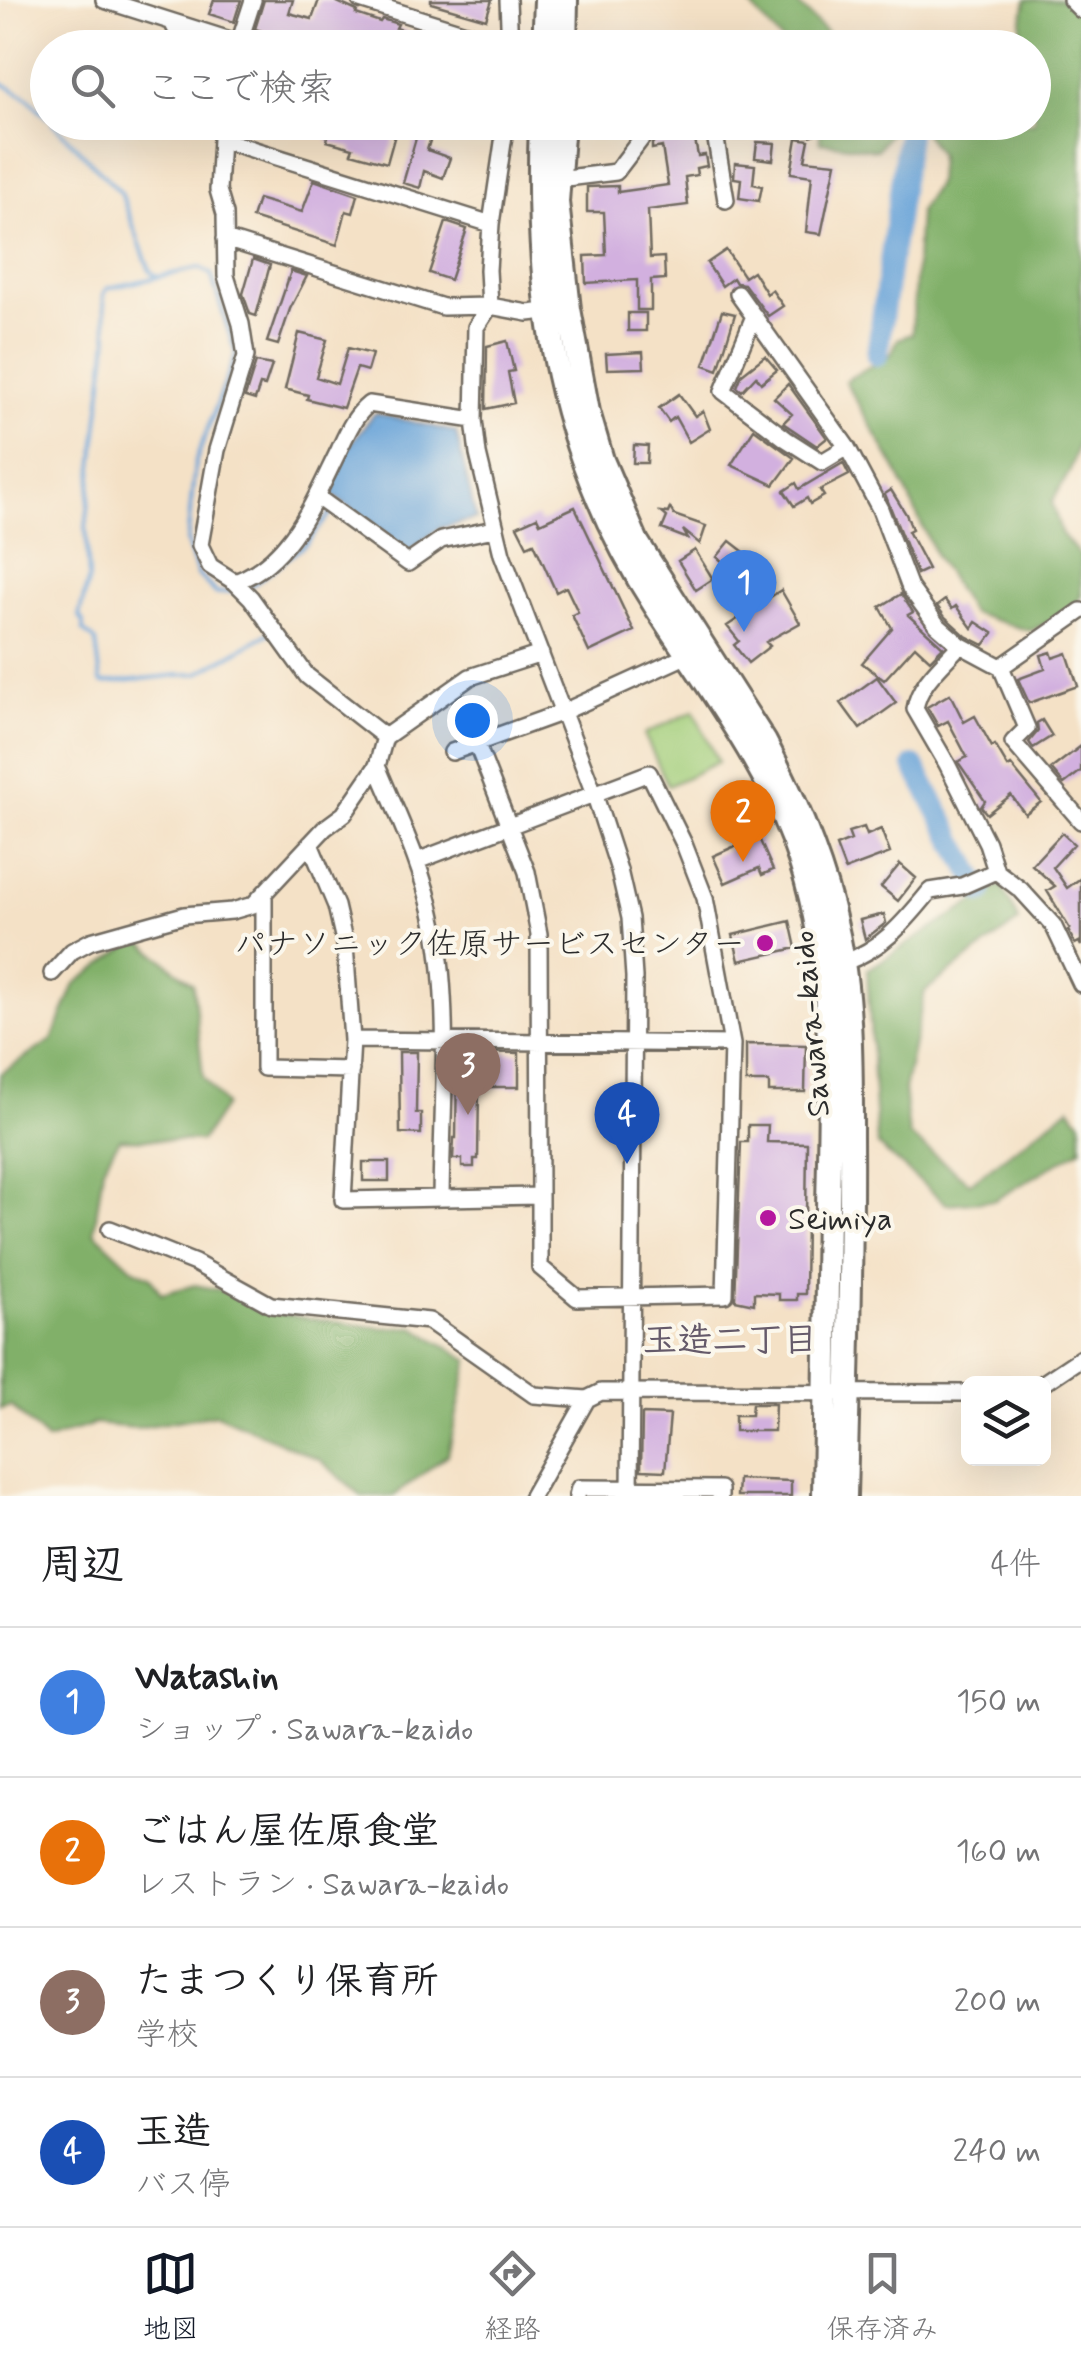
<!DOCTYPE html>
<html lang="ja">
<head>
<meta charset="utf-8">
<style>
  :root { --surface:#fff; --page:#f2f2f2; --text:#202124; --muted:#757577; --line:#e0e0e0; --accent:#111827 }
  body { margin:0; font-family:Mynerve,"Klee One",sans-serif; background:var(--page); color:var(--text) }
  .controls { position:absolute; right:30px; bottom:30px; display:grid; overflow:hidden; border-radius:15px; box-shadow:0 10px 40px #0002 }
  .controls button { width:90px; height:90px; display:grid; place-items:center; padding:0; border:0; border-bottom:2px solid var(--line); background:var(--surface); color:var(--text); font:50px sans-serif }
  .you { position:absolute; left:472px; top:720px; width:35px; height:35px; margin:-25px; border:8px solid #fff; border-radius:50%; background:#1a73e8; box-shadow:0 0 0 15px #1a73e833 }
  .badge { display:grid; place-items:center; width:65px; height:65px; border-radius:50%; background:var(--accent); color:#fff; font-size:32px; font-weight:700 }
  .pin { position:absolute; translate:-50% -82px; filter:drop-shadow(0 2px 5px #0008) }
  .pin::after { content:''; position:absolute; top:52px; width:35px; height:30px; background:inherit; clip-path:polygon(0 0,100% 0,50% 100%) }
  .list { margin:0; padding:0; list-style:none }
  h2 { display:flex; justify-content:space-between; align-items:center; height:130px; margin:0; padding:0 40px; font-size:42px }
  h2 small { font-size:32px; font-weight:400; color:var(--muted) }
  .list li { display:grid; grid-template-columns:65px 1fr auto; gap:30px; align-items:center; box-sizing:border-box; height:150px; padding:0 40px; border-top:2px solid var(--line) }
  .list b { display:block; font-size:38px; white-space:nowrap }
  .list p { margin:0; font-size:32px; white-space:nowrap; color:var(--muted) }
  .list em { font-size:32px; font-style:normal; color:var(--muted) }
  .icon { flex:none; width:55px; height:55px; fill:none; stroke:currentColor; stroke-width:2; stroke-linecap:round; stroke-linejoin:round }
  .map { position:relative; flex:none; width:1081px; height:1496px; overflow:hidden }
  .search { position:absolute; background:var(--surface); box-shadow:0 10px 40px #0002; left:30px; right:30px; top:30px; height:110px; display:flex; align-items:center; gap:25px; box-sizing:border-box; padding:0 35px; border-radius:55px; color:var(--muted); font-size:38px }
  .sheet { height:730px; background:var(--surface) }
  nav { display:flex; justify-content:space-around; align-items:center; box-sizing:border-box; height:140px; border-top:2px solid var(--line); background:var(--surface); font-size:28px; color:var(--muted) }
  nav a { display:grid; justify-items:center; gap:5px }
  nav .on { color:var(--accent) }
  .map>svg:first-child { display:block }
</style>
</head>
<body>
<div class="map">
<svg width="1081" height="1496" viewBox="0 0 1081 1496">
  <rect width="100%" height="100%" fill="#fbf7ec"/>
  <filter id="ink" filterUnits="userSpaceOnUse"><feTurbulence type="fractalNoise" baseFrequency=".01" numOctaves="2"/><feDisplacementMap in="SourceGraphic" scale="20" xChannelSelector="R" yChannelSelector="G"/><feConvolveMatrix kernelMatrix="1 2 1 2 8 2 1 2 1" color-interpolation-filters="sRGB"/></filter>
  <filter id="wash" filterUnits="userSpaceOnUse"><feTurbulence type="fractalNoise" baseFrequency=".0048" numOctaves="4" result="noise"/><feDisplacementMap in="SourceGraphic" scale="40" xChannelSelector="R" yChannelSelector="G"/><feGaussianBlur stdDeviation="2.25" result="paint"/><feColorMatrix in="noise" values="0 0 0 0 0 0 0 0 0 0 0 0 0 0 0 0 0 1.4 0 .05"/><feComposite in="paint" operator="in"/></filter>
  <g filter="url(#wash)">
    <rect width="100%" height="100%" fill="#f4e1c6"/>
    <path fill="#a2cd79" stroke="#667c52" stroke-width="2.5" d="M694,711L718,762L668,786L644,734Z"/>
    <path fill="#81b069" stroke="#566e4a" stroke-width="2.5" d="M746,0H794L841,47H787Z
      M1026,0H1081V433L1070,471L1052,502L1061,533L1081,557V595L1072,612L1030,631L971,613L936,556L896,469L845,381L891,354L898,339L912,334L919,212L937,182L939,155L921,127L905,123L1034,122V48L1017,47Z
      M820,123V122L897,123L877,150L820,142Z
      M1001,885L1019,921L925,991L904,1090L909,1135L970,1183L1070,1107L1081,1122V1149L995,1200L946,1204L877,1145L867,970Z
      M138,939L193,984L203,1077L225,1105L201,1141L119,1139L103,1168L94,1232L132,1268L150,1276L161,1294L195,1285L226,1291L263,1312L382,1328L414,1327L469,1360L448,1454L394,1496H362L320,1460L217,1414L136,1428L94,1424L47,1440L11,1406L0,1409V1074L52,1040L75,984Z"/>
    <path fill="#68a3d8" stroke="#4a6782" stroke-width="2.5" d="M375,413L456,432L476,519L440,528L409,552L327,491L344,452Z"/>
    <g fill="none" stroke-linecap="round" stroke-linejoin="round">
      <path stroke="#68a3d8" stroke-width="4" d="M0,82L27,97L48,118
        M52,122L121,193L150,271L157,277L200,268L211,274L236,354L195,463L187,542L198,575L216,593L236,591
        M155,278L108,288L103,294L108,339L86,527L89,578L79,616L83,622V631L96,641L101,682L104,683L199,673L269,633
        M250,587L305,545L331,513"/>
      <path stroke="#68a3d8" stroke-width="22" d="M877,355L908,135
        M914,766L982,892"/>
    </g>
    <g id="blocks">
      <path fill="#d2b0df" d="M214,0H241L234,22L209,14Z
        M264,0H293L289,13L312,19L319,0H338L337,2L357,11L356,14L380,22L382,19L398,24L396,28L419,36L420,31L438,36L434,48H342L325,42L323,48H317L255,29Z
        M431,0H492L486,19L431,3Z
        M292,122H436L427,150L450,158L443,178L424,171L420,188L403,183L416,138L396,131L387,163L351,153L353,148L327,141L328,136L292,126Z
        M692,124L698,156L705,155L707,166L696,168L697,175L685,177L688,205L648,210L650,258L664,257L665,279L651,280V310H637V280L586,283L585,256L606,255L604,212H587V187L618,186V192L668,185L662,147L652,149V144L660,133L680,131L679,126Z
        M797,138L809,140L805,160L836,163L821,234L806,232L812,176L791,173Z
        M757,142L775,143L773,160L755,158Z
        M735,163L755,165L753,184L762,186L759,201L739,198L741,179L734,178Z
        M314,180L358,195L353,213L346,211L337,245L252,218L258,199L302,212Z
        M446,222L467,229L450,280L429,273Z
        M726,250L744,277L753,271L767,294L772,290L783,306L768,316L744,284L736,283L733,278L722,286L707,263Z
        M253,259L270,265L256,316L250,314L243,294Z
        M291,271L307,276L290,309L278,345L267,342Z
        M722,311L735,314L718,370L704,365Z
        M628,313H646V331H628Z
        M299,333L327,340L316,377L337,384L348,348L372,354L367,371L357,368L343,408L307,399L308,395L285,389Z
        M507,341L514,371L508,372L514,403L486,409L487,346Z
        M643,352L644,368L607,369L606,354Z
        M765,356L777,370L761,383L756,376L742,391L737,387L742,374Z
        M256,362L272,365L265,386L260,385L255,400L245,397Z
        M788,384L827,438L817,446L783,423L792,414L774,398Z
        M679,394L695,416L703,411L710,429L689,442L675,417L669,422L659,408Z
        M754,429L794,458L774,485L731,465Z
        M634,445L648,446L647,463H633Z
        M843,463L849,475L820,490L824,496L810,504L807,498L794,506L784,491L796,483L799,489Z
        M891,490L906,514L912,529L908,531L928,569L917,574L885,494Z
        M575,507L634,631L589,652L572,615L578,612L566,587L556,592L534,543L527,546L517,526L537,517L540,523Z
        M670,508L674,515L706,526L700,544L683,530L688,539L662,529L667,517L661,512L668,513Z
        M730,541L766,569L752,586L717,557Z
        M695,550L713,579L696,590L678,561Z
        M781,590L800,623L766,642L770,646L748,663L734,645L739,641L727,626Z
        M901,594L913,612L908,615L943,647L930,660L915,646L884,680L862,663L892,628L880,607Z
        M945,600L952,609L956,606L972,628L976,622L993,633L984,645L966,636L945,617L937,606Z
        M1051,652L1053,658L1067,653L1078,686L1029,703L1018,679L1045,669L1041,655Z
        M877,677L896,703L860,729L841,703Z
        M950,694L964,722L975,716L992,747L995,745L1008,767L1011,765L1041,802L1025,814L1011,795L987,814L981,807L985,801L958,762L967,757L948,721L938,726L927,707Z
        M1042,720L1052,736L1033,748L1029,742L1038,731L1037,723Z
        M1081,746V771L1064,784L1051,769Z
        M864,827L867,835L881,829L890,853L845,870L836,846L851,840L848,832Z
        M1062,833L1074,844L1053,867L1067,888L1081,878V946L1079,942L1075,944L1068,930L1070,929L1047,891L1055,886L1032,865Z
        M758,836L773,870L762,875L759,868L725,883L713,856Z
        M900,864L916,878L898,901L881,887Z
        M884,914L886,923L865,939L860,920Z
        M790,921L796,948L739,961L733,935Z
        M746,1044L806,1045L805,1092H769V1082H746Z
        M399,1052H417L416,1113H421V1134L400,1133Z
        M469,1052L519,1053V1087H479L478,1159H474V1167H462V1159H453L454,1138H456L457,1058Z
        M748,1125H768L767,1142L807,1143L805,1294H797V1300H779V1294L754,1293V1304L735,1300L741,1142H748Z
        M363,1162H389V1181H363Z
        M752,1404H775L774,1431H735V1415H751Z
        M642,1414L670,1415L665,1471L641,1470Z
        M738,1479L791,1481V1496H737Z"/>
    </g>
  </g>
  <g filter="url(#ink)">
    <use href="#blocks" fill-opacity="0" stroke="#716b61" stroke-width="2.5"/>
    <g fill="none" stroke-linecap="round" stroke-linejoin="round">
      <defs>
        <path id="minor" d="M104,0L255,48
          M360,0L510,47
          M508,0L510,48
          M1071,0L1081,10
          M172,22L185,48
          M239,43L253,0
          M222,122L218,190L225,214L226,276L241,324L246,356L217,450L200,545L210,566L235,582C292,561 314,500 339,450C347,433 354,416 369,404L474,420
          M506,122L491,224L488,270L490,306L476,327L474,420L478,454L502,554L595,796L619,870L630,918L634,977L630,1496
          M713,122L726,200
          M786,122L810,127
          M223,140L491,224
          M558,179L616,172L654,122
          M225,239L443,307L490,306L528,313L555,310
          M738,294L847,447L880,509L910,588L937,625L960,645L1001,667L1027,728L1013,742L1081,821
          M754,316L723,391L786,439L822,462L847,447
          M317,497L408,563L441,540L494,529
          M235,582L251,598L307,676L385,737
          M960,645C942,665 919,683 915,709L947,764L987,843L996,871L1021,890L1053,925L1081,984
          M1001,667L1081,611
          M476,742L527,872L539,934L540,1196
          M452,752L563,712L688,655
          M377,766C399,818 424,870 435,926C451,1011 442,1110 441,1197
          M310,844L336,906L345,945L352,1040L732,1044
          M264,895V1068L351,1070
          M843,963C882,949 904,923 930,891L962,886L996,871
          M52,973L72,951L91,941L184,915L232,911L253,905L325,828L344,814L377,766L385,737L470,677L541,654
          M352,1040L343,1200L540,1196V1267L577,1298L725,1295L732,1044L705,898L684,844L649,773L417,861
          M110,1229L195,1263L271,1305L429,1321L534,1395L587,1399L601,1392L968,1393
          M1042,1384L1081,1358
          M532,1496L587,1399
          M577,1496L579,1488L720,1489V1496"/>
        <path id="highway" d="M544,48L546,0
          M565,48L566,0
          M541,122C534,302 557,454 656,607C709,690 771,768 801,863C837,975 830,1093 828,1208C826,1304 825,1400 824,1496
          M563,122L557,202L569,309L588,412L602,460L637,542L765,742C796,801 822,861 836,926C852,994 851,1068 851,1138C852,1257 848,1377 845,1496"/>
      </defs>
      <use href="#minor" stroke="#716b61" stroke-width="20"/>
      <use href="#highway" stroke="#716b61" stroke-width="28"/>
      <use href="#minor" stroke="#fff" stroke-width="15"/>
      <use href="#highway" stroke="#fff" stroke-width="22"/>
    </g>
  </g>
  <g fill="#b5179e" stroke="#fbf7ec" stroke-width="4">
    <circle cx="765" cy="943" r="10"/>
    <circle cx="768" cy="1218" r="10"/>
  </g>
  <g text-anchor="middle" stroke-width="8" stroke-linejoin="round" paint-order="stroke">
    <g font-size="32" fill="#2b2b2b" stroke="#fbf7ec" text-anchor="end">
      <text x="745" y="954">パナソニック佐原サービスセンター</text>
      <text x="788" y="1229" text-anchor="start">Seimiya</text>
    </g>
    <g font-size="32" fill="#2b2b2b" stroke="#fbf7ec">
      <text transform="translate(810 1024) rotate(-95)" y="11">Sawara-kaido</text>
    </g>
    <g font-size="35" font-weight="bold" fill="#655a6a" stroke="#fbf7ec">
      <text x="730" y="1351">玉造二丁目</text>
    </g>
  </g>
</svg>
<div class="controls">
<button><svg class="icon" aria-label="layers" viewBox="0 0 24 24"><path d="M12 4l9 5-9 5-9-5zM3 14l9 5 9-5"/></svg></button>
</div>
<div class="you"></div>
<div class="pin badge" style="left:744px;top:632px;background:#3f7fe0">1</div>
<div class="pin badge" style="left:743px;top:862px;background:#e8710a">2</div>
<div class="pin badge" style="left:468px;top:1115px;background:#8d6e63">3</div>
<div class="pin badge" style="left:627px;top:1164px;background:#1a4fb4">4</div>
<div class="search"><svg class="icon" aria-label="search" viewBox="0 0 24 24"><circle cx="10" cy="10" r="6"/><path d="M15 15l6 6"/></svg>ここで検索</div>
</div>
<section class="sheet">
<h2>周辺<small>4件</small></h2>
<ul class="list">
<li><span class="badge" style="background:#3f7fe0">1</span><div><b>Watashin</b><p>ショップ · Sawara-kaido</p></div><em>150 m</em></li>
<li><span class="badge" style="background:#e8710a">2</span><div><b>ごはん屋佐原食堂</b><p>レストラン · Sawara-kaido</p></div><em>160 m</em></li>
<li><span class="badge" style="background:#8d6e63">3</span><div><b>たまつくり保育所</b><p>学校</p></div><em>200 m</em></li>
<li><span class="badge" style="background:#1a4fb4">4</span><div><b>玉造</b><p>バス停</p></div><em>240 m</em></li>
</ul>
</section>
<nav>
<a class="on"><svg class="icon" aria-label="map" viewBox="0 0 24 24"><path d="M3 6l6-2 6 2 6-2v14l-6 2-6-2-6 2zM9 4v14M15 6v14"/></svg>地図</a>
<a><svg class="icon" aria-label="directions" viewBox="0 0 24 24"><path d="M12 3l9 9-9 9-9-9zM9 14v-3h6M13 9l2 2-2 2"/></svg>経路</a>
<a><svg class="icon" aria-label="saved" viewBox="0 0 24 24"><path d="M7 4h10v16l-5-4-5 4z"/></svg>保存済み</a>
</nav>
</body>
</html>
